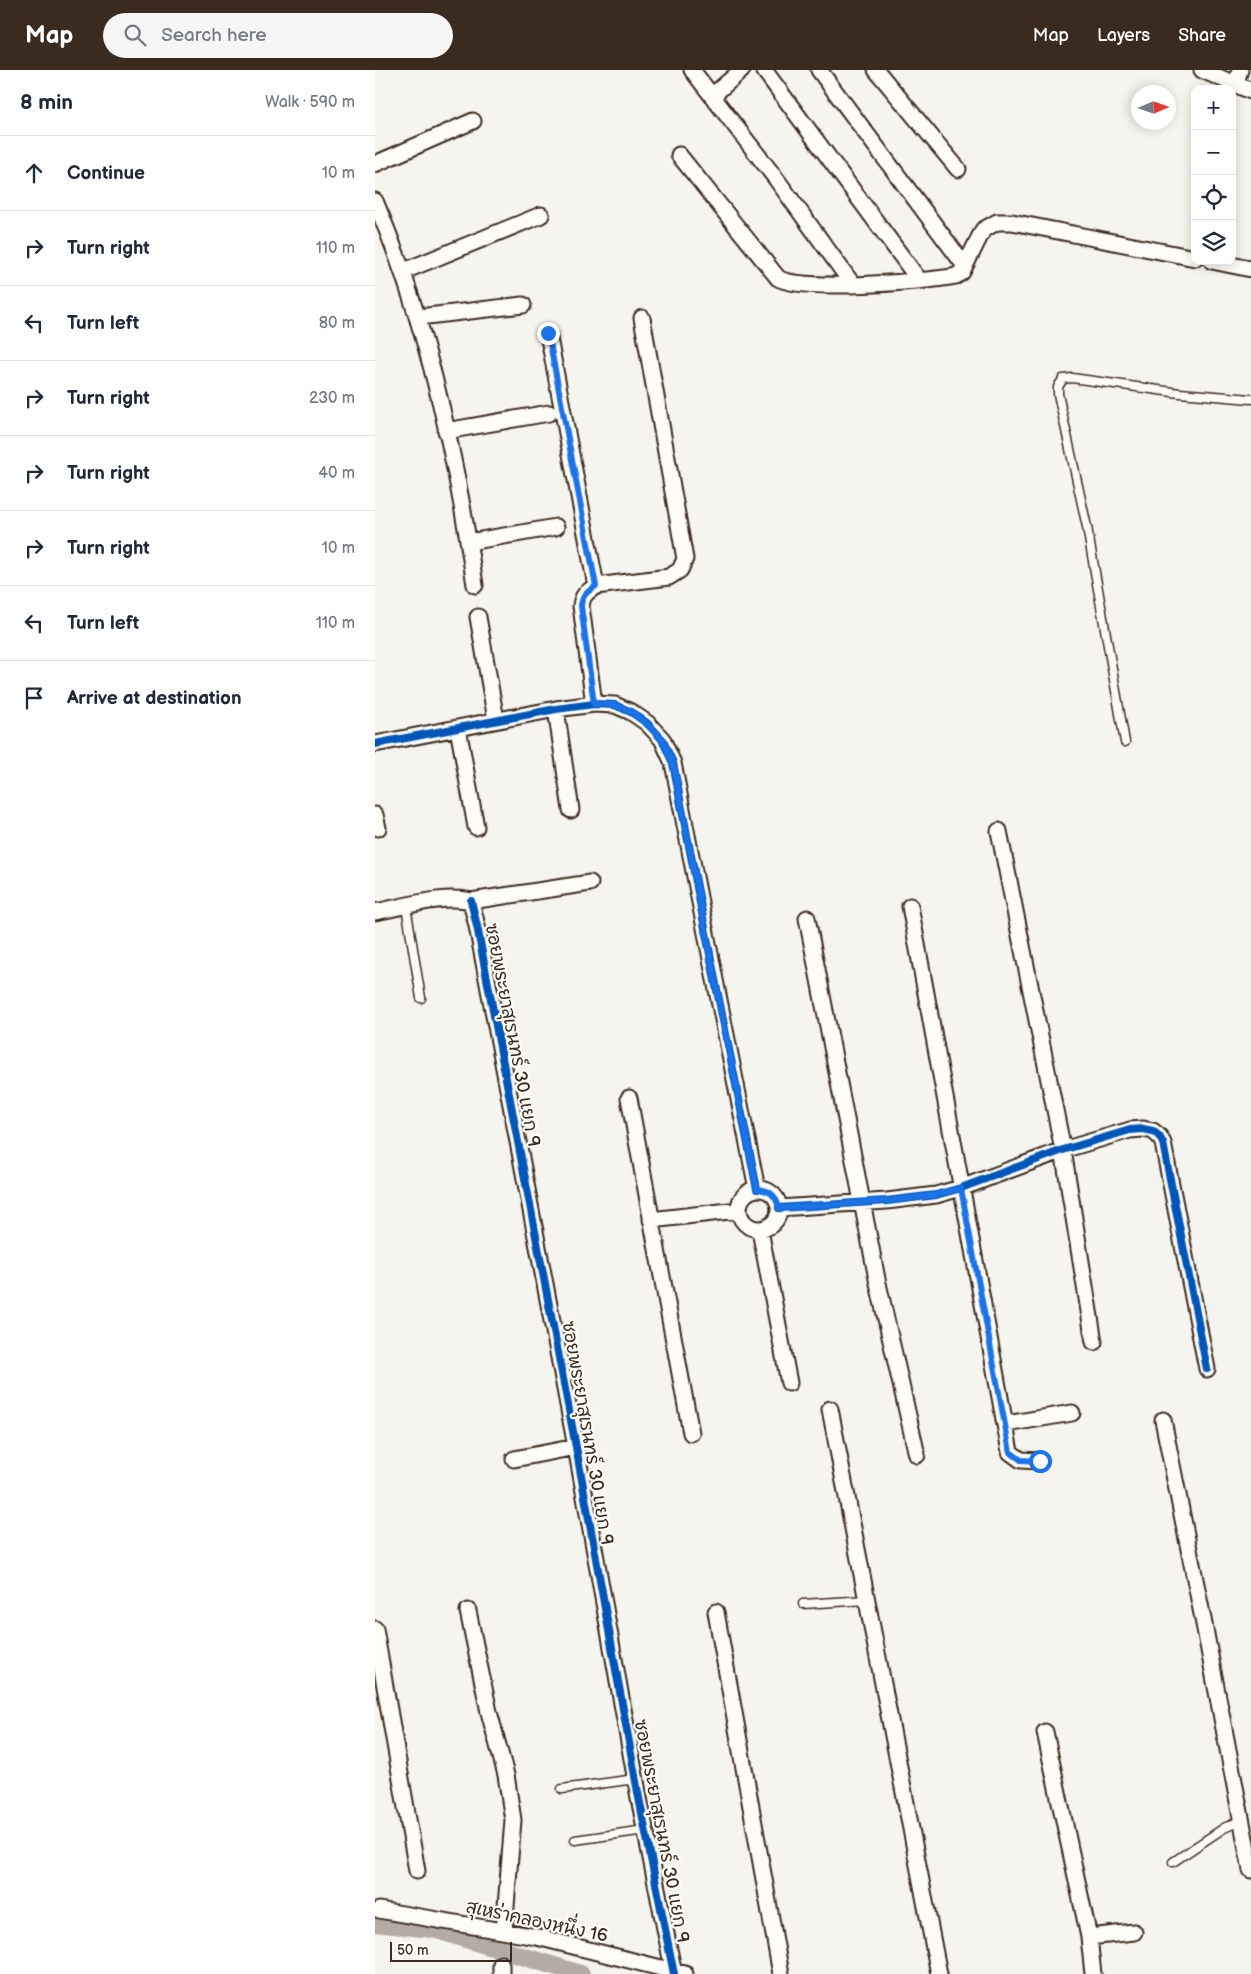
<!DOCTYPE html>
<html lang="en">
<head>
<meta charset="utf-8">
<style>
  :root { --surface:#fff; --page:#f6f6f7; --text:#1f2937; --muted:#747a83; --line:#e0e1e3; --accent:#3b2a1e }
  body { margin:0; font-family:"Balsamiq Sans","Playpen Sans Thai",sans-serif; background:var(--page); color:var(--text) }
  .controls { position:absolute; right:15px; top:15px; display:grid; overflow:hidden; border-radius:10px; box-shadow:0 2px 12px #0003 }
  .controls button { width:45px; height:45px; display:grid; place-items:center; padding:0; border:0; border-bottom:1px solid var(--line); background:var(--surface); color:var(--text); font:25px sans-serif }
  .compass { position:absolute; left:756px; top:15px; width:45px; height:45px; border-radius:50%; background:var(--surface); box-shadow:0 2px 12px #0003; rotate:88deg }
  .scale { position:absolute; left:15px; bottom:12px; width:122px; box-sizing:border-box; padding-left:5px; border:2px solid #3b2a1e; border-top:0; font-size:14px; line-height:18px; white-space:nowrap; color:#3b2a1e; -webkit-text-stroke:4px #fdfcf7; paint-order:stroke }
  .stop { position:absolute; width:15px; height:15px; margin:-11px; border:4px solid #1a73e8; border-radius:50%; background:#fff }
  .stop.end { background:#1a73e8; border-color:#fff; box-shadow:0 1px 5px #0008 }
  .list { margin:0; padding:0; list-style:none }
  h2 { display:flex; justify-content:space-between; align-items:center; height:65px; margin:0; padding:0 20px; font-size:21px }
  h2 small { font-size:16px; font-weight:400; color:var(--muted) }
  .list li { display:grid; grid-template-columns:32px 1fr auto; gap:15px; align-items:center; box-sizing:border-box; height:75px; padding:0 20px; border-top:1px solid var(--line) }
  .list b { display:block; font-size:19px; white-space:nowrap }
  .list em { font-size:16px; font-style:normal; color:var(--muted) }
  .icon { flex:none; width:28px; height:28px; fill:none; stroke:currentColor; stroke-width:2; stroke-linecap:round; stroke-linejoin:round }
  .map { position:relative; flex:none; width:876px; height:1904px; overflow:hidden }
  header { display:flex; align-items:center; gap:30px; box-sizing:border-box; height:70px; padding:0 25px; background:var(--accent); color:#fff }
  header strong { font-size:24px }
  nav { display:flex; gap:28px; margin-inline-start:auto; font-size:18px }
  .search { width:350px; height:45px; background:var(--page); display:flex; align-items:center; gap:12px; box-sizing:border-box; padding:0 18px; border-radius:28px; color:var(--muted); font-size:19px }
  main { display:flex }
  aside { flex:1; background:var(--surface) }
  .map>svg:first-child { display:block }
</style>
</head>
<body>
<header>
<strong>Map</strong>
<div class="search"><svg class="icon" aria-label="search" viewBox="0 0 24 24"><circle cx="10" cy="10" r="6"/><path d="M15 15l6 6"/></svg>Search here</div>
<nav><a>Map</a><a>Layers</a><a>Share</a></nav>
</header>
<main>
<aside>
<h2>8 min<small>Walk · 590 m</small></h2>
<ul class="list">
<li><svg class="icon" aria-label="ahead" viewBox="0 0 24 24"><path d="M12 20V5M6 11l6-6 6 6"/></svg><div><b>Continue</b></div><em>10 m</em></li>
<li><svg class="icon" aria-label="right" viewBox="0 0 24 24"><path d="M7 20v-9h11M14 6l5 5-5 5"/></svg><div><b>Turn right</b></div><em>110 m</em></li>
<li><svg class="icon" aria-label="left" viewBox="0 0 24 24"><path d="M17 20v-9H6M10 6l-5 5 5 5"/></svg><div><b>Turn left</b></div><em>80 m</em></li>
<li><svg class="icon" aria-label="right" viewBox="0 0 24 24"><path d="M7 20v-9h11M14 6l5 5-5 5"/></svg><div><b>Turn right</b></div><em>230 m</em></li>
<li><svg class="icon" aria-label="right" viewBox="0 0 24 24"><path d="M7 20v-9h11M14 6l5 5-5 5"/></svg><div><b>Turn right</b></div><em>40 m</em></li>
<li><svg class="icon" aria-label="right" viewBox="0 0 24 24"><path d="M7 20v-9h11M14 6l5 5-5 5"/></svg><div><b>Turn right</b></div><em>10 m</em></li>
<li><svg class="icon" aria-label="left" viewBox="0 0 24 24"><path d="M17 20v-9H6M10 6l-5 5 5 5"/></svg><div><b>Turn left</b></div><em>110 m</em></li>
<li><svg class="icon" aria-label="arrive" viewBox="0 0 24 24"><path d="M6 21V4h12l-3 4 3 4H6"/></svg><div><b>Arrive at destination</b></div></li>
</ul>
</aside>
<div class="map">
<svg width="876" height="1904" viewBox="0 0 876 1904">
  <rect width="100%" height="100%" fill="#f5f4ee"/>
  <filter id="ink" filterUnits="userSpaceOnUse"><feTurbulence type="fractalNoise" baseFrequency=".02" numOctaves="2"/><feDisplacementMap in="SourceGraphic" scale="10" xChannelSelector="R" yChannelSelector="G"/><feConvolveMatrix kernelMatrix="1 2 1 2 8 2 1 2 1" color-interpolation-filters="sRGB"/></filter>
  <g filter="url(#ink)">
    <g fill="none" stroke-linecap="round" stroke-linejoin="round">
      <path stroke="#b4aca4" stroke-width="18" d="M0,1853L58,1859L206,1904"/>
      <defs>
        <path id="lane" d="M750,672L712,457L683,324V317L688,309L697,308L805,323L876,329
          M31,836L46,928
          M428,1534L492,1530
          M187,1719L260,1709
          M200,1770L270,1760
          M798,1792L849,1758L867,1750"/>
        <path id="street" d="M317,0L402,110L478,215
          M389,0L544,210
          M444,0L590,196
          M501,0L583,99
          M827,0L876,21
          M860,15L865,0
          M338,25L367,0
          M304,85L403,208C426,222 551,212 581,206L587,202L608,160L622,152H637L820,188
          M0,94L98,51
          M0,131C52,251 81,385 100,515
          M837,191L876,199
          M29,201L166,145
          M44,247L148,235
          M173,263L221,516
          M71,361L174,343
          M94,472L181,457
          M103,547L121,650
          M219,634L206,536C207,525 212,522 221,516L294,507L305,500L310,489L267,248
          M181,639L196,740
          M83,658L101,757
          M0,674L181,639L219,634L240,635L256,642L272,653L287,669L298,693L341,915L382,1119
          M0,745L3,758
          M624,761L688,1080L719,1272
          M96,831L102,856L201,1377L264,1728L299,1904
          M535,836L635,1382L646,1390L665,1391
          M0,842C27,837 70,824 96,831L215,813
          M432,848L502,1209L542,1385
          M254,1028L316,1363
          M364 1139a20 20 0 1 1 40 0a20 20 0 1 1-40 0Z
          M404,1138L512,1131L561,1125L586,1118L688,1080L755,1060L768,1059L778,1061L784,1066L788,1073L832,1299
          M276,1150L363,1140
          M385,1160L414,1313
          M455,1339L564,1904
          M788,1350L829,1554L876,1800
          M631,1354L697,1343
          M139,1389L201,1377
          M93,1541L114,1642L131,1705L138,1750L129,1861
          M341,1542L406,1904
          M0,1559L42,1801
          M670,1662L714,1867L718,1904
          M4,1840L162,1867L310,1904
          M714,1867L759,1862
          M126,1904V1894"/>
      </defs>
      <use href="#lane" stroke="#3b2a1e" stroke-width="11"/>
      <use href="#street" stroke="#3b2a1e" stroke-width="19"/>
      <use href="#lane" stroke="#fdfcf7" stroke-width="8"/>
      <use href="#street" stroke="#fdfcf7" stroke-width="15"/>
      <defs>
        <path id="cycleway" d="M0,674L181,639L219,634L240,635L256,642L272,653L287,669L298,693L341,915L382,1119
          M96,831L102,856L201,1377L264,1728L299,1904
          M404,1138L512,1131L561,1125L586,1118L688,1080L755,1060L768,1059L778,1061L784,1066L788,1073L832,1299"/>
      </defs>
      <use href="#cycleway" stroke="#fdfcf7" stroke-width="11"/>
      <use href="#cycleway" stroke="#0057b8" stroke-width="8"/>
    </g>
  </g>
  <g fill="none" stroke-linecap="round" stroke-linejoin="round" filter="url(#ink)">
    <path stroke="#1a73e8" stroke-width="6" d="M173,263L221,516C212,522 207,525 206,536L219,634L240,635L256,642L272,654L287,669L298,693L341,915L382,1119C395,1120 401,1125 404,1138L512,1131L561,1125L586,1118L635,1382L646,1390L665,1391"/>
  </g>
  <g text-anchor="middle" stroke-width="4.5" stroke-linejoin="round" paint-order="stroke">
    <g font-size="18" fill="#3b2a1e" stroke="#fdfcf7">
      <text transform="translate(138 965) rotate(79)" y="6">ซอยพระยาสุเรนทร์ 30 แยก 9</text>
      <text transform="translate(213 1363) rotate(80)" y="6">ซอยพระยาสุเรนทร์ 30 แยก 9</text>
      <text transform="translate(287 1761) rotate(79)" y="6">ซอยพระยาสุเรนทร์ 30 แยก 9</text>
      <text transform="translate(162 1851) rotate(12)" y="6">สุเหร่าคลองหนึ่ง 16</text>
    </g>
  </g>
</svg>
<div class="controls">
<button>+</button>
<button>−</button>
<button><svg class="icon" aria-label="locate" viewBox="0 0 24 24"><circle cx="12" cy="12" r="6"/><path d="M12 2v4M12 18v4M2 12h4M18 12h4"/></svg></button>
<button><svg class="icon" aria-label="layers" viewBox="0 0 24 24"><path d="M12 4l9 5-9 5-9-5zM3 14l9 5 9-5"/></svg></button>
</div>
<svg class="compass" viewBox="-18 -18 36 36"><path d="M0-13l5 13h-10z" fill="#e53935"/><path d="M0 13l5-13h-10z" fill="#747a83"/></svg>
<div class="scale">50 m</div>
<div class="stop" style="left:665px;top:1391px"></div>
<div class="stop end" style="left:173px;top:263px"></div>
</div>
</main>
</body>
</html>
